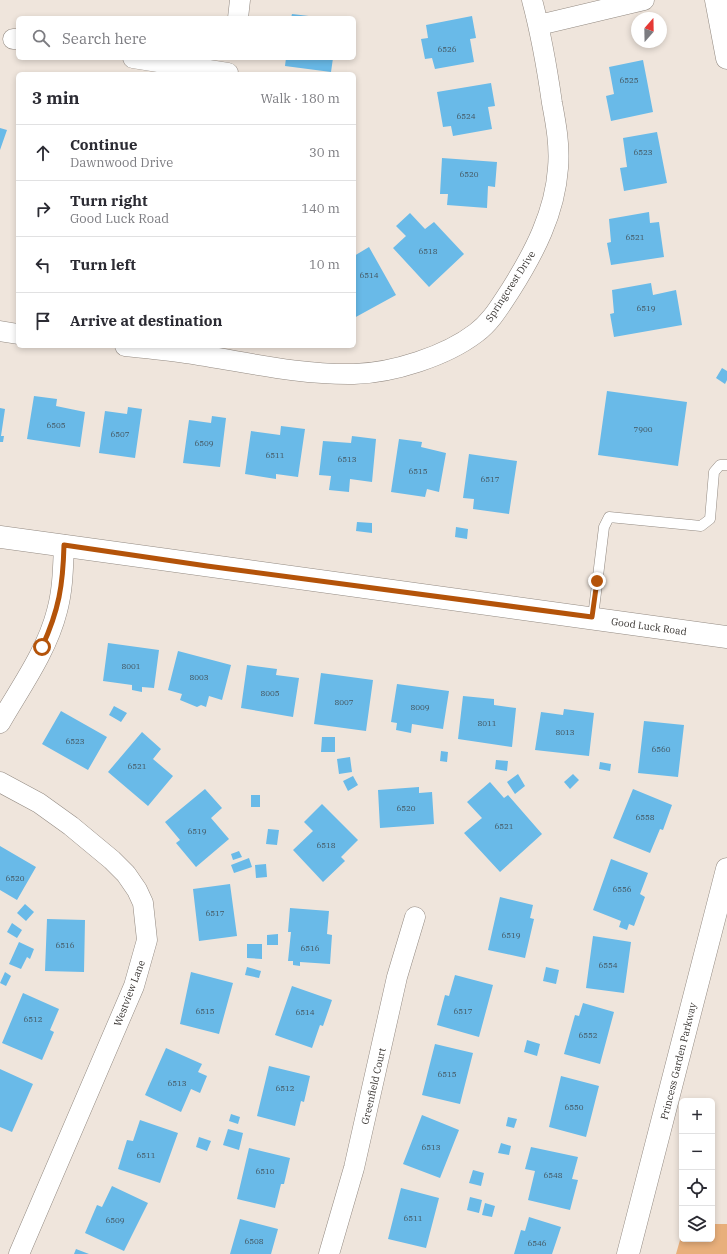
<!DOCTYPE html>
<html lang="en">
<head>
<meta charset="utf-8">
<style>
  :root { --surface:#fff; --page:#f2f2f3; --text:#2b2b33; --muted:#7c7c81; --line:#e1e1e2 }
  body { margin:0; font-family:"IBM Plex Serif",serif; background:var(--page); color:var(--text) }
  .controls { position:absolute; right:12px; bottom:12px; display:grid; overflow:hidden; border-radius:6px; box-shadow:0 2px 6px #0003 }
  .controls button { width:36px; height:36px; display:grid; place-items:center; padding:0; border:0; border-bottom:1px solid var(--line); background:var(--surface); color:var(--text); font:20px sans-serif }
  .compass { position:absolute; left:631px; top:12px; width:36px; height:36px; border-radius:50%; background:var(--surface); box-shadow:0 2px 6px #0003; rotate:20deg }
  .stop { position:absolute; width:12px; height:12px; margin:-9px; border:3px solid #b45309; border-radius:50%; background:#fff }
  .stop.end { background:#b45309; border-color:#fff; box-shadow:0 1px 4px #0008 }
  .list { margin:0; padding:0; list-style:none }
  h2 { display:flex; justify-content:space-between; align-items:center; height:52px; margin:0; padding:0 16px; font-size:17px }
  h2 small { font-size:13px; font-weight:400; color:var(--muted) }
  .list li { display:grid; grid-template-columns:26px 1fr auto; gap:12px; align-items:center; box-sizing:border-box; height:56px; padding:0 16px; border-top:1px solid var(--line) }
  .list b { display:block; font-size:15px; white-space:nowrap }
  .list p { margin:0; font-size:13px; white-space:nowrap; color:var(--muted) }
  .list em { font-size:13px; font-style:normal; color:var(--muted) }
  .icon { flex:none; width:22px; height:22px; fill:none; stroke:currentColor; stroke-width:2; stroke-linecap:round; stroke-linejoin:round }
  .map { position:relative; flex:none; width:727px; height:1254px; overflow:hidden }
  .search { position:absolute; background:var(--surface); box-shadow:0 2px 6px #0003; left:16px; top:16px; width:340px; height:44px; display:flex; align-items:center; gap:10px; box-sizing:border-box; padding:0 14px; border-radius:6px; color:var(--muted); font-size:15px }
  .panel { position:absolute; background:var(--surface); box-shadow:0 2px 6px #0003; left:16px; top:72px; width:340px; height:276px; border-radius:6px }
  .map>svg:first-child { display:block }
</style>
</head>
<body>
<div class="map">
<svg width="727" height="1254" viewBox="0 0 727 1254">
  <rect width="100%" height="100%" fill="#efe5dc"/>
  <path fill="#e8af7b" d="M712,1224H727V1254H676L682,1233V1239H712Z"/>
  <path fill="#69bae8" d="M292,14L317,17V18H291Z
    M472,16L476,38L470,39L474,62L435,69L432,58L425,59L421,39L428,38L426,25Z
    M286,58H333L331,72L285,66Z
    M643,60L653,112L611,121L606,96L614,94L609,67Z
    M491,83L495,106L488,107L492,129L453,136L451,126L443,127L437,92Z
    M0,128L7,130L0,150Z
    M657,132L667,183L624,191L620,168L627,167L623,138Z
    M442,158L497,162L495,187L488,186L487,208L447,205L448,194H440Z
    M649,212L650,223L659,222L664,257L611,265L607,243L611,242L609,219Z
    M410,213L425,229L434,222L464,254L429,287L393,248L406,236L396,226Z
    M369,247L396,295L354,318V256Z
    M651,283L653,295L676,290L682,325L614,337L610,314L614,313L612,290Z
    M722,368L727,371V380L725,384L716,378Z
    M607,391L687,402L678,466L598,455Z
    M34,396L57,399L56,406L85,412L80,447L27,439Z
    M128,407L142,409L135,458L99,453L105,411L127,414Z
    M0,408L5,409L1,436H4L3,442H0Z
    M212,416L226,418L220,467L183,463L189,420L211,423Z
    M281,426L305,429L298,477L276,474V479L245,474L251,431L280,435Z
    M352,436L376,439L372,482L350,479L349,492L329,490L331,476L319,475L323,441L351,443Z
    M399,439L422,442L421,447L446,453L439,492L427,489L425,497L391,492Z
    M469,454L517,461L509,514L473,509L474,499L463,498Z
    M357,522L372,523V533L356,531Z
    M456,527L468,529L467,539L455,537Z
    M108,643L159,650L154,688L142,687V692L132,690V685L103,681Z
    M178,651L231,665L222,700L209,696L206,707L201,705L197,707L180,700L182,694L168,690Z
    M247,665L277,669L276,675L299,678L293,717L241,708Z
    M321,673L373,680L366,731L314,724Z
    M397,684L449,691L443,729L412,724L411,733L396,730L397,723L391,722Z
    M463,696L494,699V705L516,708L512,747L458,739Z
    M114,706L127,713L121,722L109,715Z
    M564,709L594,713L589,756L535,750L541,712L563,715Z
    M61,711L107,737L88,770L42,744Z
    M644,721L684,725L678,777L638,773Z
    M142,732L161,749L153,759L173,776L148,806L108,772Z
    M322,737H335V752H321Z
    M441,751L448,752L447,762L440,761Z
    M350,757L352,772L339,774L337,759Z
    M496,760L508,761L507,771L495,769Z
    M600,762L611,764L610,771L599,769Z
    M518,774L525,786L515,794L507,782Z
    M573,774L579,780L570,789L564,782Z
    M353,776L358,785L348,791L343,781Z
    M490,782L504,798L508,795L542,834L500,872L464,833L482,818L467,802Z
    M419,787V793L432,792L434,824L380,828L378,790Z
    M205,789L222,808L211,818L229,839L196,867L176,843L180,840L165,822Z
    M633,789L672,805L663,830L660,829L650,853L613,838Z
    M251,795H260V807H251Z
    M322,804L358,840L341,857L345,861L323,882L293,850L313,831L304,822Z
    M268,829L279,830L277,845L266,844Z
    M0,846L36,867L17,900L0,890Z
    M239,851L242,857L233,860L231,854Z
    M249,858L252,867L234,873L231,865Z
    M611,859L648,873L640,894L645,897L634,926L629,924L627,930L619,927L621,921L593,910Z
    M266,864L267,877L256,878L255,865Z
    M230,884L237,936L199,941L193,889Z
    M500,897L533,905L530,918L534,919L525,958L488,950Z
    M25,904L34,912L26,921L17,913Z
    M290,908L329,911L327,934L332,935L330,964L300,962V966L293,965V961H288L291,932H288Z
    M47,919L85,920L84,972L45,971Z
    M12,923L22,930L17,938L7,932Z
    M278,934V945H267V935Z
    M593,936L631,942L624,993L586,988Z
    M19,942L34,949L30,959L27,957L21,969L9,964Z
    M247,944H262V959L247,958Z
    M247,967L261,971L259,978L245,975Z
    M546,967L559,970L556,984L543,981Z
    M5,972L11,976L6,986L0,983Z
    M191,972L233,983L219,1034L180,1024Z
    M455,975L493,985L479,1037L437,1025L445,995L449,996Z
    M292,986L332,1000L323,1026L320,1025L312,1048L275,1035Z
    M23,993L59,1009L50,1030L54,1032L42,1060L2,1043Z
    M583,1003L614,1012L600,1064L564,1054L575,1015L579,1016Z
    M527,1040L540,1044L537,1056L524,1052Z
    M435,1044L473,1053L460,1104L422,1095Z
    M166,1048L202,1064L198,1072L207,1076L200,1093L191,1089L181,1112L145,1095Z
    M269,1066L310,1076L304,1102L301,1101L295,1126L257,1116Z
    M0,1069L33,1084L12,1132L0,1127Z
    M561,1076L599,1086L586,1137L549,1127Z
    M231,1114L240,1117L238,1124L229,1121Z
    M422,1115L459,1130L440,1178L403,1164Z
    M508,1117L517,1119L514,1128L506,1126Z
    M140,1120L178,1133L160,1183L118,1169L127,1140L133,1141Z
    M228,1129L243,1133L239,1150L223,1145Z
    M199,1137L211,1141L207,1151L196,1147Z
    M501,1143L511,1146L509,1155L498,1153Z
    M531,1147L578,1157L572,1179L578,1180L570,1210L528,1200L535,1171L525,1169Z
    M249,1148L290,1158L284,1184H281L275,1208L237,1199Z
    M473,1170L484,1173L481,1186L469,1183Z
    M112,1186L148,1203L124,1251L85,1233L97,1205L102,1207Z
    M401,1188L439,1198L426,1248L388,1239Z
    M470,1197L482,1200L479,1213L467,1210Z
    M485,1203L495,1206L492,1217L482,1215Z
    M529,1217L561,1227L552,1254H514L521,1230L525,1231Z
    M240,1219L278,1229L271,1254H230Z
    M76,1249L89,1254H74Z"/>
  <g fill="none" stroke-linecap="round" stroke-linejoin="round">
    <defs>
      <path id="service" d="M593,617L604,527L609,517L701,526L710,519L714,472L720,465H727"/>
      <path id="minor" d="M238,18L240,0
        M539,25L644,0
        M13,39H18
        M133,58L228,73
        M0,331L18,334
        M125,346C145,348 166,350 186,353C242,361 297,375 354,374C393,373 446,356 476,333C491,322 500,306 510,291C534,253 555,213 558,168C560,146 556,124 552,103C547,68 541,34 532,0
        M0,723C20,688 47,651 57,611C63,589 63,567 64,545
        M0,782L39,803L71,826L112,860L126,874L137,890L143,903L147,940L134,986L19,1254
        M329,1254L354,1168L397,977L415,917"/>
      <path id="tertiary" d="M716,0L727,58
        M628,1254L727,869"/>
      <path id="secondary" d="M0,537L727,637"/>
    </defs>
    <use href="#service" stroke="#938a82" stroke-width="11"/>
    <use href="#minor" stroke="#938a82" stroke-width="21"/>
    <use href="#tertiary" stroke="#938a82" stroke-width="23"/>
    <use href="#secondary" stroke="#938a82" stroke-width="23"/>
    <use href="#service" stroke="#fff" stroke-width="10"/>
    <use href="#minor" stroke="#fff" stroke-width="20"/>
    <use href="#tertiary" stroke="#fff" stroke-width="22"/>
    <use href="#secondary" stroke="#fff" stroke-width="22"/>
  </g>
  <g fill="none" stroke-linecap="round" stroke-linejoin="round">
    <path stroke="#b45309" stroke-width="5" d="M42,647C59,610 63,585 64,545L207,566L592,617L597,581"/>
  </g>
  <g text-anchor="middle" stroke-width="3" stroke-linejoin="round" paint-order="stroke">
    <g font-size="8" fill="#44555e">
      <text x="447" y="52">6526</text>
      <text x="629" y="83">6525</text>
      <text x="466" y="119">6524</text>
      <text x="643" y="155">6523</text>
      <text x="469" y="177">6520</text>
      <text x="635" y="240">6521</text>
      <text x="428" y="254">6518</text>
      <text x="369" y="278">6514</text>
      <text x="646" y="311">6519</text>
      <text x="56" y="428">6505</text>
      <text x="643" y="432">7900</text>
      <text x="120" y="437">6507</text>
      <text x="204" y="446">6509</text>
      <text x="275" y="458">6511</text>
      <text x="347" y="462">6513</text>
      <text x="418" y="474">6515</text>
      <text x="490" y="482">6517</text>
      <text x="131" y="669">8001</text>
      <text x="199" y="680">8003</text>
      <text x="270" y="696">8005</text>
      <text x="344" y="705">8007</text>
      <text x="420" y="710">8009</text>
      <text x="487" y="726">8011</text>
      <text x="565" y="735">8013</text>
      <text x="75" y="744">6523</text>
      <text x="661" y="752">6560</text>
      <text x="137" y="769">6521</text>
      <text x="406" y="811">6520</text>
      <text x="645" y="820">6558</text>
      <text x="504" y="829">6521</text>
      <text x="197" y="834">6519</text>
      <text x="326" y="848">6518</text>
      <text x="15" y="881">6520</text>
      <text x="622" y="892">6556</text>
      <text x="215" y="916">6517</text>
      <text x="511" y="938">6519</text>
      <text x="65" y="948">6516</text>
      <text x="310" y="951">6516</text>
      <text x="608" y="968">6554</text>
      <text x="205" y="1014">6515</text>
      <text x="463" y="1014">6517</text>
      <text x="305" y="1015">6514</text>
      <text x="33" y="1022">6512</text>
      <text x="588" y="1038">6552</text>
      <text x="447" y="1077">6515</text>
      <text x="177" y="1086">6513</text>
      <text x="285" y="1091">6512</text>
      <text x="574" y="1110">6550</text>
      <text x="431" y="1150">6513</text>
      <text x="146" y="1158">6511</text>
      <text x="265" y="1174">6510</text>
      <text x="553" y="1178">6548</text>
      <text x="413" y="1221">6511</text>
      <text x="115" y="1223">6509</text>
      <text x="254" y="1244">6508</text>
      <text x="537" y="1246">6546</text>
    </g>
    <g font-size="10" fill="#373330" stroke="#fff">
      <text transform="translate(510 286) rotate(-57)" y="4">Springcrest Drive</text>
      <text transform="translate(649 626) rotate(8)" y="4">Good Luck Road</text>
      <text transform="translate(129 993) rotate(-69)" y="4">Westview Lane</text>
      <text transform="translate(678 1061) rotate(-76)" y="4">Princess Garden Parkway</text>
      <text transform="translate(373 1086) rotate(-77)" y="4">Greenfield Court</text>
    </g>
  </g>
</svg>
<div class="controls">
<button>+</button>
<button>−</button>
<button><svg class="icon" aria-label="locate" viewBox="0 0 24 24"><circle cx="12" cy="12" r="6"/><path d="M12 2v4M12 18v4M2 12h4M18 12h4"/></svg></button>
<button><svg class="icon" aria-label="layers" viewBox="0 0 24 24"><path d="M12 4l9 5-9 5-9-5zM3 14l9 5 9-5"/></svg></button>
</div>
<svg class="compass" viewBox="-18 -18 36 36"><path d="M0-13l5 13h-10z" fill="#e53935"/><path d="M0 13l5-13h-10z" fill="#7c7c81"/></svg>
<div class="stop" style="left:42px;top:647px"></div>
<div class="stop end" style="left:597px;top:581px"></div>
<div class="search"><svg class="icon" aria-label="search" viewBox="0 0 24 24"><circle cx="10" cy="10" r="6"/><path d="M15 15l6 6"/></svg>Search here</div>
<section class="panel">
<h2>3 min<small>Walk · 180 m</small></h2>
<ul class="list">
<li><svg class="icon" aria-label="ahead" viewBox="0 0 24 24"><path d="M12 20V5M6 11l6-6 6 6"/></svg><div><b>Continue</b><p>Dawnwood Drive</p></div><em>30 m</em></li>
<li><svg class="icon" aria-label="right" viewBox="0 0 24 24"><path d="M7 20v-9h11M14 6l5 5-5 5"/></svg><div><b>Turn right</b><p>Good Luck Road</p></div><em>140 m</em></li>
<li><svg class="icon" aria-label="left" viewBox="0 0 24 24"><path d="M17 20v-9H6M10 6l-5 5 5 5"/></svg><div><b>Turn left</b></div><em>10 m</em></li>
<li><svg class="icon" aria-label="arrive" viewBox="0 0 24 24"><path d="M6 21V4h12l-3 4 3 4H6"/></svg><div><b>Arrive at destination</b></div></li>
</ul>
</section>
</div>
</body>
</html>
